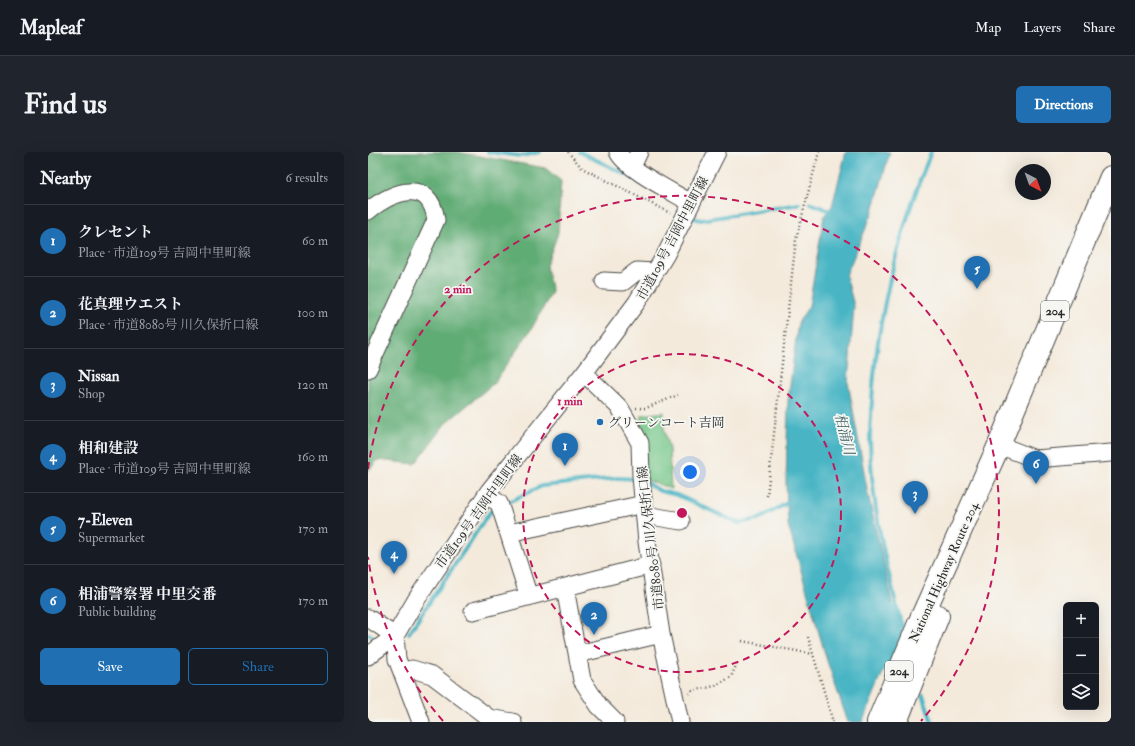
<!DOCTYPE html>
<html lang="en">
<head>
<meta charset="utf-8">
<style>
  :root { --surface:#171b24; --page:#20242c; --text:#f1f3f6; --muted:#9ea1a6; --line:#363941; --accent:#1f6fb2 }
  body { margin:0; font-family:"IM FELL Double Pica","Noto Serif JP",serif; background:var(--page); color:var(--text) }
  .controls { position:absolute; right:12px; bottom:12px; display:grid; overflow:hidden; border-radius:6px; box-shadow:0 4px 16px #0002 }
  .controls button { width:36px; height:36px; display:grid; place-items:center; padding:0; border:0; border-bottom:1px solid var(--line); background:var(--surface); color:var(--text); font:20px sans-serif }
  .compass { position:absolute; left:647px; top:12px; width:36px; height:36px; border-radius:50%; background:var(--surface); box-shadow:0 4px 16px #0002; rotate:139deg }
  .you { position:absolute; left:322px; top:320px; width:14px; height:14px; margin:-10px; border:3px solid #fff; border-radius:50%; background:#1a73e8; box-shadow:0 0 0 6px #1a73e833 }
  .badge { display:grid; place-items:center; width:26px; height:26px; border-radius:50%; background:var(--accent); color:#fff; font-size:13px; font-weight:700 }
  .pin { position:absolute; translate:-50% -33px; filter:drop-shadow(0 1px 2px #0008) }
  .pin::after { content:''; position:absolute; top:21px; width:14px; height:12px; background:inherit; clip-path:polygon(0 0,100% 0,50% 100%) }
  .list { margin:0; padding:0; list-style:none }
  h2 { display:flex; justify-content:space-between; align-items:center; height:52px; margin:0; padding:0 16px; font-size:17px }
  h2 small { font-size:13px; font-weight:400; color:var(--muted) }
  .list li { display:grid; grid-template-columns:26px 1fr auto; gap:12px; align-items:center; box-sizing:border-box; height:72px; padding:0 16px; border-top:1px solid var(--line) }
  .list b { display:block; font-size:15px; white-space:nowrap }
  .list p { margin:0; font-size:13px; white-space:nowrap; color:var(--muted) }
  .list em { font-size:13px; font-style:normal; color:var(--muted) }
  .actions { display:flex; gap:8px; padding:12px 16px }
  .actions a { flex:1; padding:9px 0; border:1px solid var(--accent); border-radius:6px; text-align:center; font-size:14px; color:var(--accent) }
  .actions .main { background:var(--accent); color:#fff }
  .icon { flex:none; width:22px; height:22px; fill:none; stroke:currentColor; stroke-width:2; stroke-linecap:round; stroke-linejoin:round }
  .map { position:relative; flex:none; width:743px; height:570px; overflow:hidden; border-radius:6px }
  header { display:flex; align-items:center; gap:24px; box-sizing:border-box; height:56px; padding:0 20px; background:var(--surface); border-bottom:1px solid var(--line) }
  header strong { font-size:19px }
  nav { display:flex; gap:22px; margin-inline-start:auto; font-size:14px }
  .intro { display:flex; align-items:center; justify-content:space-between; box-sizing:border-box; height:96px; padding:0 24px }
  h1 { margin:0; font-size:28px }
  .button { padding:10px 18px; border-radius:6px; background:var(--accent); color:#fff; font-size:14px; font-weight:700 }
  main { display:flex; gap:24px; padding:0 24px }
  aside { flex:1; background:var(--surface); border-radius:6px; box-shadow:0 4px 16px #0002 }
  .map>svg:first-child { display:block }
</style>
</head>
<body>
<header>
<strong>Mapleaf</strong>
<nav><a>Map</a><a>Layers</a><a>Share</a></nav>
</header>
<div class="intro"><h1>Find us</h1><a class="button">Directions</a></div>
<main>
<aside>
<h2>Nearby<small>6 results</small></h2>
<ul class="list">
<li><span class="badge">1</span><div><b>クレセント</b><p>Place · 市道109号 吉岡中里町線</p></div><em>60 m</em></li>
<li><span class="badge">2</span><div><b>花真理ウエスト</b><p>Place · 市道8080号 川久保折口線</p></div><em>100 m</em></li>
<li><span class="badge">3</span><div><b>Nissan</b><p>Shop</p></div><em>120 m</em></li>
<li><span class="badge">4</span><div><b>相和建設</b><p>Place · 市道109号 吉岡中里町線</p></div><em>160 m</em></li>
<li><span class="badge">5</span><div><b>7-Eleven</b><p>Supermarket</p></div><em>170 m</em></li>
<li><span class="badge">6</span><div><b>相浦警察署 中里交番</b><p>Public building</p></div><em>170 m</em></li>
</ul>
<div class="actions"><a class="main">Save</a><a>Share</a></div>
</aside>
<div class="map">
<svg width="743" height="570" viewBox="0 0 743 570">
  <rect width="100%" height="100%" fill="#f6f6f2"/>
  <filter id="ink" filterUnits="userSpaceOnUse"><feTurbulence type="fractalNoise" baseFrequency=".025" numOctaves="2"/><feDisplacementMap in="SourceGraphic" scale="8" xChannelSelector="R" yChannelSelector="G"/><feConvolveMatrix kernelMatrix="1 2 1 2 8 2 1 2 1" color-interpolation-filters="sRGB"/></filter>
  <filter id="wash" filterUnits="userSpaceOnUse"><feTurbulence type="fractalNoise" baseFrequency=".012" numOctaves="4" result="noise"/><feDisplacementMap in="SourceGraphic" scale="16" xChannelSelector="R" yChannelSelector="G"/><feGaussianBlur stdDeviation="0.9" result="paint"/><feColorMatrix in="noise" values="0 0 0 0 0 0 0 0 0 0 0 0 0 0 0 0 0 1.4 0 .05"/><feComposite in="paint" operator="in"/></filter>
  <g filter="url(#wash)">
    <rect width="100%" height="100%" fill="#f4eadb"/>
    <path fill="#76c789" stroke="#50795a" d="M296,260V278L301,297L303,337L277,327L270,282L274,263Z"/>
    <path fill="#60ac75" stroke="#466c50" d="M0,0H89L177,16L193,29L190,81L178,114L184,140L164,176L126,231L77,272L47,312L10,308L0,319Z"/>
    <path fill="#48b5c4" stroke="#3a7078" d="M478,0H522L504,62L478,123L486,154L480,230L500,342L531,482L495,570H480L459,509L420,373L418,332L420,249L430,171L441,154L456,64L464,54Z"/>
    <path fill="#f4eadb" d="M533,479V483L497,570H495Z"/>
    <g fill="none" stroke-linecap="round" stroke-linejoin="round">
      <path stroke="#48b5c4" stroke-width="4" d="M120,0L153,4L172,0
        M212,0L269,28
        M442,51L465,60
        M325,66L333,68L431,52
        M279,331L292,339L309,343L370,371L391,367L419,351
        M136,352L174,334L250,326L268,327
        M534,475C518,414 503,352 502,288C502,275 503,262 504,249C509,164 531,79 563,0
        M41,481L122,360L127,357
        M0,482L4,484
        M555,543L564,570"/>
      <path stroke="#48b5c4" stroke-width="24" d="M520,464L532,534"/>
    </g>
  </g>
  <g filter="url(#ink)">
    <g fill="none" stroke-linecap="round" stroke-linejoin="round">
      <defs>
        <path id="minor" d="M250,0C258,17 305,40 323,51
          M264,15L271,0
          M0,59C24,40 62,24 68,68L0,217
          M236,129L255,130L269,119L287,120
          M216,221L252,256L272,291L273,324L279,390L293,482L312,570
          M631,293L667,307L743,301
          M118,343L131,351L161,445
          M277,363L313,369
          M141,381L276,352
          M197,436L214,528L231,554L247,570
          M105,459L283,413
          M0,466L27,484L0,504
          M210,502L293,482
          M34,520L44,517L64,523L121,566L145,570
          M53,570L29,507L27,484L48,448L121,339L216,221L269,150L298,102L349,0"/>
        <path id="highway" d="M510,570L552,469L631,293L743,25
          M528,570L570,464"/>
      </defs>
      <use href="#minor" stroke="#494845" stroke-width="19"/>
      <use href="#highway" stroke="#494845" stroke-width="24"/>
      <path stroke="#494845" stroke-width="2.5" stroke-dasharray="1 3" stroke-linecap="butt" d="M200,0L214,16L302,61
        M268,256H278L310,243
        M399,344L428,87L451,0
        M440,485L465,570
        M374,489L445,502
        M321,542L324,539L347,534L363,525L369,511"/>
      <use href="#minor" stroke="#fff" stroke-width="17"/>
      <use href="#highway" stroke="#fff" stroke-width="22"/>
    </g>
  </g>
  <g fill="none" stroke="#c2185b" stroke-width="2" stroke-dasharray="7 5">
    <circle cx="314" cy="361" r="159"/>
    <path d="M75 569A317 317 0 0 1 0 405M0 317A317 317 0 1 1 553 569"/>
  </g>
  <circle fill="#1f6fb2" stroke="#f6f6f2" stroke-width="1.5" cx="232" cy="270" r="4"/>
  <g text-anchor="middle" stroke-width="3.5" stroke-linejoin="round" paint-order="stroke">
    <g fill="#f6f6f2" stroke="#686867" stroke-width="1">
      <rect x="673" y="149" width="28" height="20" rx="3"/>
      <rect x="517" y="509" width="28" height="20" rx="3"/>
    </g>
    <g font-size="12" font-weight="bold" fill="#2b2b2b">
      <text x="687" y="163">204</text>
      <text x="531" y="523">204</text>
    </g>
    <g font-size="13" fill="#2b2b2b" stroke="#f6f6f2">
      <text transform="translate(304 86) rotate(-62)" y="5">市道109号 吉岡中里町線</text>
      <text transform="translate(110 359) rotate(-54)" y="5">市道109号 吉岡中里町線</text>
      <text transform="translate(282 386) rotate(-97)" y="5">市道8080号 川久保折口線</text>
      <text transform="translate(575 420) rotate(-66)" y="5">National Highway Route 204</text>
    </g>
    <g font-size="13" fill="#2b2b2b" stroke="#f6f6f2" text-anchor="start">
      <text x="240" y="275">グリーンコート吉岡</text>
    </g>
    <g font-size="14" font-style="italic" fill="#355b61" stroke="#f6f6f2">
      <text transform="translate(477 282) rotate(76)" y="5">相浦川</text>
    </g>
  </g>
  <circle cx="314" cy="361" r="6" fill="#c2185b" stroke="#f6f6f2" stroke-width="2"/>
  <g font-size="12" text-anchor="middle" font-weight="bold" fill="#c2185b" stroke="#f6f6f2" stroke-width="3.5" stroke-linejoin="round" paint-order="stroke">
    <text x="90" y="141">2 min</text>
    <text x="202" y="253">1 min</text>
  </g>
</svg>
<div class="controls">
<button>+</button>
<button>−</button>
<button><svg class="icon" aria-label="layers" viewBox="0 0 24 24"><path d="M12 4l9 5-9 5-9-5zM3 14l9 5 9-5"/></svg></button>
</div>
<svg class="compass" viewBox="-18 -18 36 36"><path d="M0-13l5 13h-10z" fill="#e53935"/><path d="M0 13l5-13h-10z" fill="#9ea1a6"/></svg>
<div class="you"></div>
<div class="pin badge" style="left:197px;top:314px">1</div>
<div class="pin badge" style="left:226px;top:483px">2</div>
<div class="pin badge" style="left:547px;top:362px">3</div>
<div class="pin badge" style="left:26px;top:422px">4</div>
<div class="pin badge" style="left:609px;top:137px">5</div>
<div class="pin badge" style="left:668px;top:332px">6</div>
</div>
</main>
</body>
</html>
